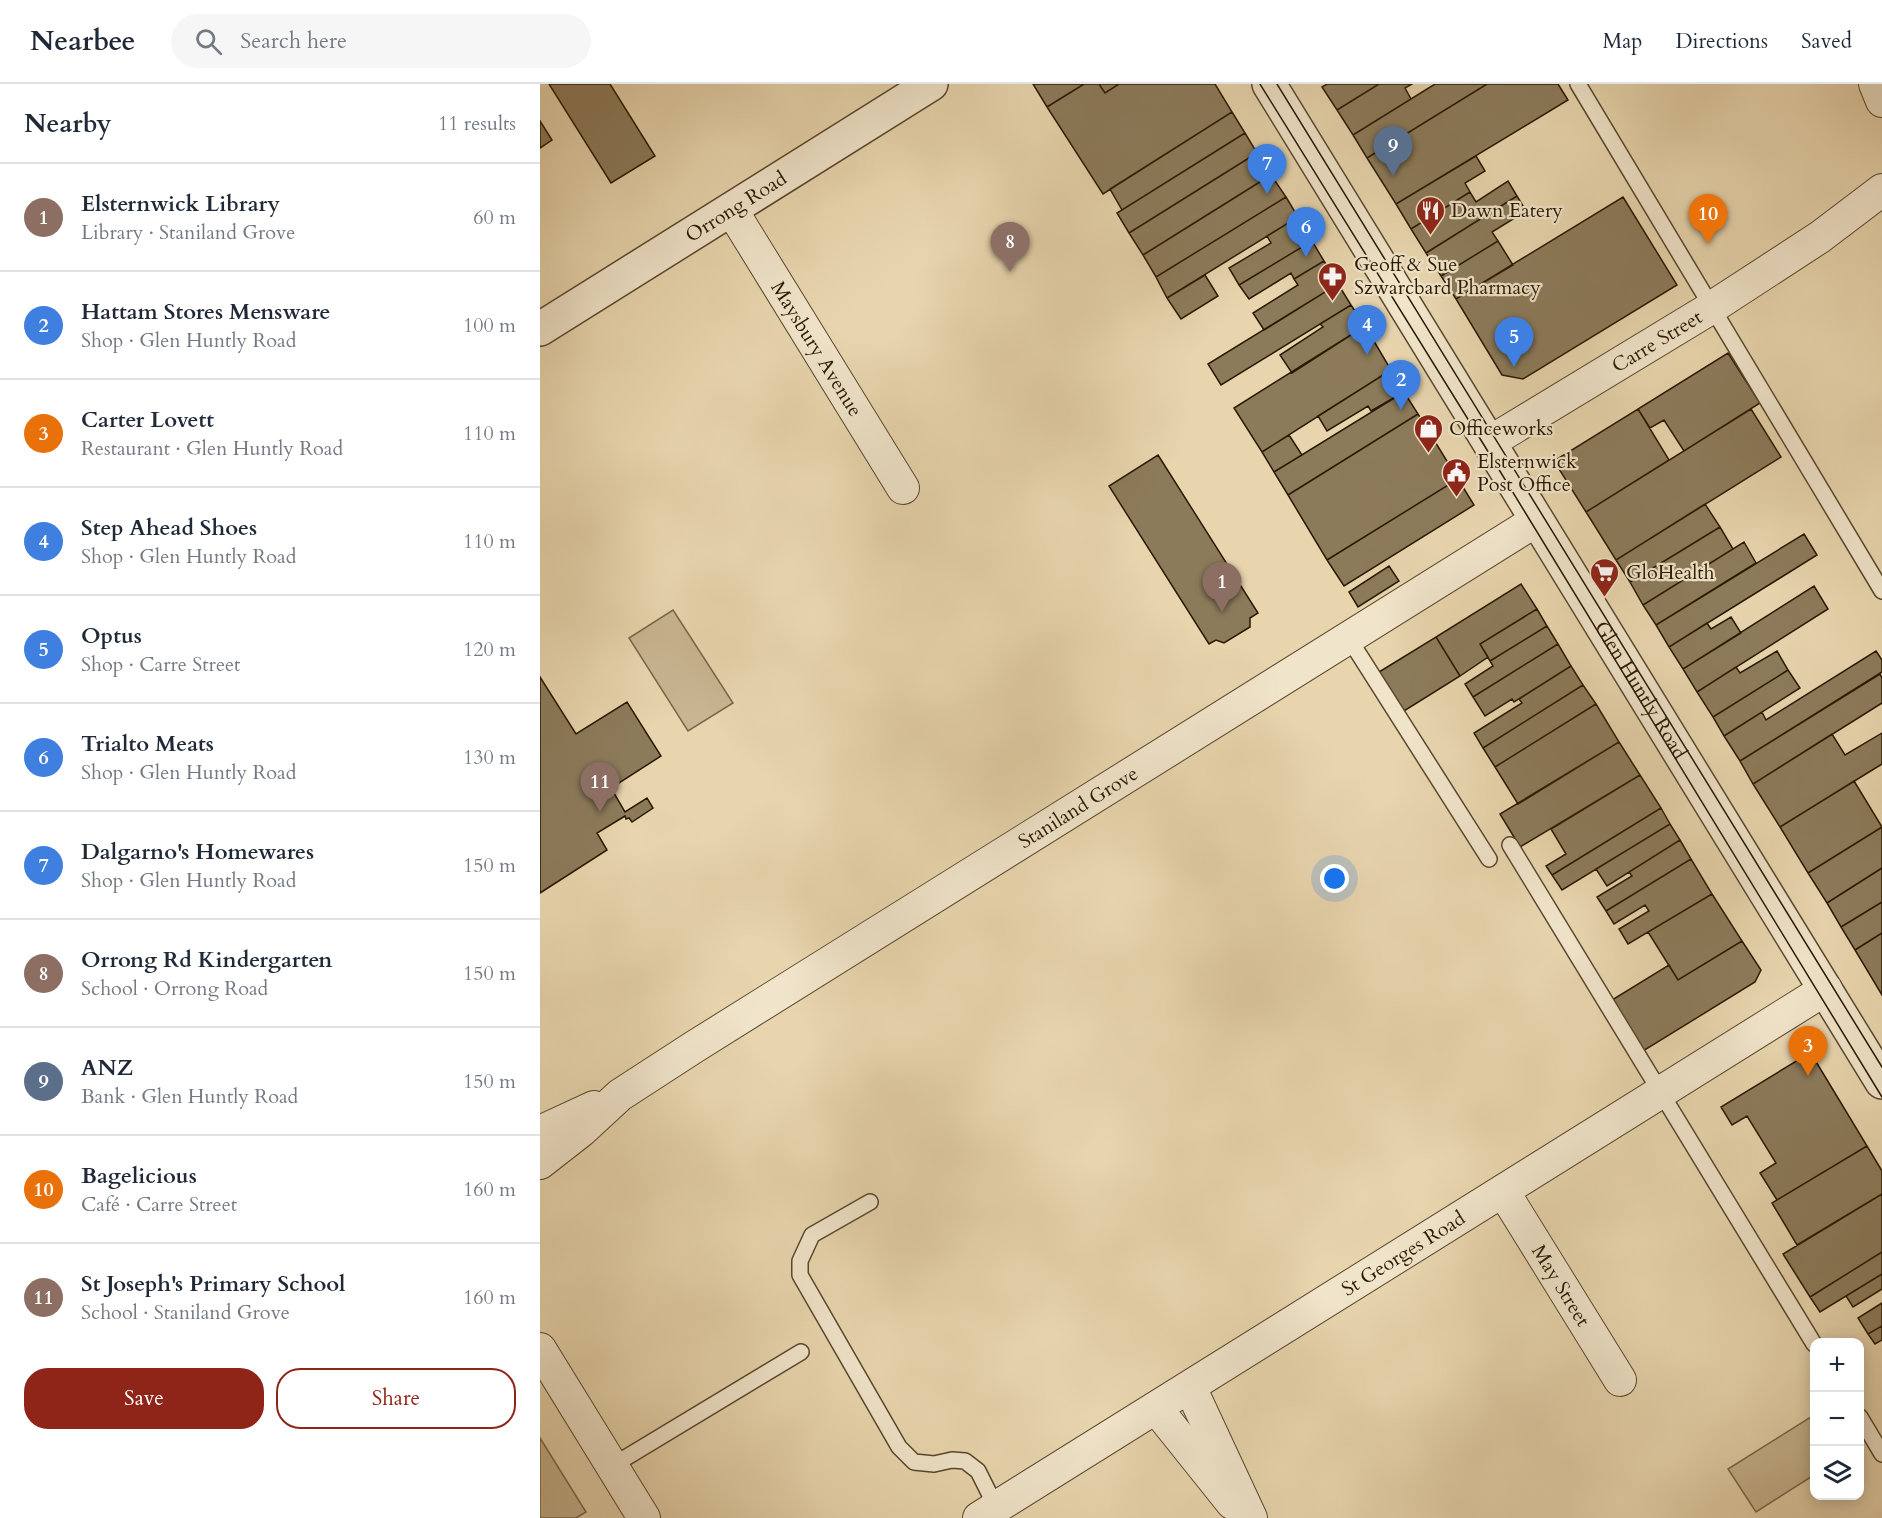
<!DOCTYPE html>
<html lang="en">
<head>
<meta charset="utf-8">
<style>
  :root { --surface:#fff; --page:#f6f6f7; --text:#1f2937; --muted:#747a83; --line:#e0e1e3; --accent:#8f2418 }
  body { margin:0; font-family:Cardo,serif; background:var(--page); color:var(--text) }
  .controls { position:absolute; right:18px; bottom:18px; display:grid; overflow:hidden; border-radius:12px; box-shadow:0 3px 15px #0003 }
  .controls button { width:54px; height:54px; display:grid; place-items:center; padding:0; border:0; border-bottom:2px solid var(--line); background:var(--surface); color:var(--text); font:30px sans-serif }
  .you { position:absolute; left:795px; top:795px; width:21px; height:21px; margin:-15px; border:4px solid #fff; border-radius:50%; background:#1a73e8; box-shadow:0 0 0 9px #1a73e833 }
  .badge { display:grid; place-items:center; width:39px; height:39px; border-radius:50%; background:var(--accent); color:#fff; font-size:20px; font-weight:700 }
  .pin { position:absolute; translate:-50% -50px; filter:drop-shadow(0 2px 3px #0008) }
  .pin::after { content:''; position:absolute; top:32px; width:21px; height:18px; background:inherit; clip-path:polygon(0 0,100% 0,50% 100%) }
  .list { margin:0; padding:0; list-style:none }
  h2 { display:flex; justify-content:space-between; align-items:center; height:78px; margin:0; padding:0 24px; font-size:26px }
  h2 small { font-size:20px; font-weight:400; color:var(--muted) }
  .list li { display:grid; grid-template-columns:39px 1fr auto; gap:18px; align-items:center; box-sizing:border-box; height:108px; padding:0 24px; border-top:2px solid var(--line) }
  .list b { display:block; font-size:22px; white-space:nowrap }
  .list p { margin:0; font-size:20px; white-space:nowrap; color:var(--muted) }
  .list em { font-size:20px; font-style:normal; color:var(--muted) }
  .actions { display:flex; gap:12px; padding:18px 24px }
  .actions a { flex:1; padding:14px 0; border:2px solid var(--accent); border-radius:24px; text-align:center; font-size:21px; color:var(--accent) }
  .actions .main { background:var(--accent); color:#fff }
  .icon { flex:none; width:33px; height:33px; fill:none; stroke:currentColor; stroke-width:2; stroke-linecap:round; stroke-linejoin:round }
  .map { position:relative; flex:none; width:1342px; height:1434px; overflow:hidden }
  header { display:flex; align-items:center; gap:36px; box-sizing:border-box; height:84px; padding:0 30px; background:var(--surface); border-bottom:2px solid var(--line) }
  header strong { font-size:28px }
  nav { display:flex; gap:33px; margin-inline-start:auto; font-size:21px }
  .search { width:420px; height:54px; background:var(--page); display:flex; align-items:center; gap:15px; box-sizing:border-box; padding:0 21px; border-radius:33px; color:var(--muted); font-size:22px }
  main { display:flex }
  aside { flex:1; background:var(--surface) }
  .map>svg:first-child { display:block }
</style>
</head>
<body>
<header>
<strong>Nearbee</strong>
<div class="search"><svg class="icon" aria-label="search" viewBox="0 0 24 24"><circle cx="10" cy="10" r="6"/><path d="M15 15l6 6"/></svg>Search here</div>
<nav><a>Map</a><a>Directions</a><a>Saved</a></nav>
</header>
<main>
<aside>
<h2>Nearby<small>11 results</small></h2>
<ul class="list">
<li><span class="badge" style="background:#8d6e63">1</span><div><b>Elsternwick Library</b><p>Library · Staniland Grove</p></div><em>60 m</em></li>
<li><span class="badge" style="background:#3f7fe0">2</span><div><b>Hattam Stores Mensware</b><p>Shop · Glen Huntly Road</p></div><em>100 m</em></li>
<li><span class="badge" style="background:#e8710a">3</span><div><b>Carter Lovett</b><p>Restaurant · Glen Huntly Road</p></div><em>110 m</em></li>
<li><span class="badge" style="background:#3f7fe0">4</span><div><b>Step Ahead Shoes</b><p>Shop · Glen Huntly Road</p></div><em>110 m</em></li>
<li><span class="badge" style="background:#3f7fe0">5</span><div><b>Optus</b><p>Shop · Carre Street</p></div><em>120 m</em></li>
<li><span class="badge" style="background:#3f7fe0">6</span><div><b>Trialto Meats</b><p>Shop · Glen Huntly Road</p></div><em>130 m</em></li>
<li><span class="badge" style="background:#3f7fe0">7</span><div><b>Dalgarno's Homewares</b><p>Shop · Glen Huntly Road</p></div><em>150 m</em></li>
<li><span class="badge" style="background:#8d6e63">8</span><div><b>Orrong Rd Kindergarten</b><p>School · Orrong Road</p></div><em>150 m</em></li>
<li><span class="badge" style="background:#5c6f8a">9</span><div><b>ANZ</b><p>Bank · Glen Huntly Road</p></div><em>150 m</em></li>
<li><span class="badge" style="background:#e8710a">10</span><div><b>Bagelicious</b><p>Café · Carre Street</p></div><em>160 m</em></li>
<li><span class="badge" style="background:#8d6e63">11</span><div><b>St Joseph's Primary School</b><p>School · Staniland Grove</p></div><em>160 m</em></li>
</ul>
<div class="actions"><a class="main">Save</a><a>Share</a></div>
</aside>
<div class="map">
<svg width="1342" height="1434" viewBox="0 0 1342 1434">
  <rect width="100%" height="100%" fill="#e8d5ae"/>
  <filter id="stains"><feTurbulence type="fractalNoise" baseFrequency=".00333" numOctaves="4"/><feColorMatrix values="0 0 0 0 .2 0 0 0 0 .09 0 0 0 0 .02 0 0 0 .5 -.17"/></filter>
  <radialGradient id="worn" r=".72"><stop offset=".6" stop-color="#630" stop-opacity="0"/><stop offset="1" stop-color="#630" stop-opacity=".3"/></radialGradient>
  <path fill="#c8b591" stroke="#78674a" stroke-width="1.5" d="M133,526L193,619L148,647L89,554Z
    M1274,1331V1391L1216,1428L1188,1385Z
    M0,1354L46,1428L36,1434H0Z"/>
  <path fill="#8c7b5b" stroke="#291902" stroke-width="1.5" d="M9,0H70L115,72L71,99Z
    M493,0H544L507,23Z
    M544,0H559L565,9L579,0H675L692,28L563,110L507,23Z
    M559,0H579L565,9Z
    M787,0H839L797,26L782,3Z
    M839,0H872L865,4L871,15L813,51L797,26Z
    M895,0H947L827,74L813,51Z
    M947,0H1018L1028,16L856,120L827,74Z
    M692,28L705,49L582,126L570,105Z
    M0,37L12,56L0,64Z
    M705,49L717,69L589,149L577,129Z
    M717,69L731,91L603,171L589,149Z
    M936,72L945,87L925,99L930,108L871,145L856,120Z
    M731,91L746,113L616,193L603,171Z
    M968,97L977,112L886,169L871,145L930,108L936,118Z
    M977,112L986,127L952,148L958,157L901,192L886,169Z
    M746,113L758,133L627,214L616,193Z
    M1083,113L1137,201L983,295L962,291L916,215Z
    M758,133L772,157L699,201L689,184L731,159L727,152Z
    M772,157L784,177L754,195L751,189L709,215L699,201Z
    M958,157L973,181L916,215L901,192Z
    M784,177L798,200L724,246L713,229L758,201L754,195Z
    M665,191L678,212L641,235L627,214Z
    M798,200L811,221L681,301L668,280Z
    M811,221L825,242L752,289L740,271L783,243L780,240Z
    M825,242L851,286L722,368L694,324Z
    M1188,269L1220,319L1144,367L1124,336L1110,344L1098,325Z
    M851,286L864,308L831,327L828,322L787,347L778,332Z
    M864,308L878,330L748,411L734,388Z
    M1098,325L1129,376L1046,428L1014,377Z
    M1211,325L1241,373L1076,476L1046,428Z
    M878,330L918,395L787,476L748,411Z
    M749,351L762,371L734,388L722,368Z
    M618,371L718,529L710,534V543L684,559L676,556L669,560L569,402Z
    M918,395L934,421L804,502L787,476Z
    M1165,420L1180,443L1090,498L1076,476Z
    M1180,443L1193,465L1103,521L1090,498Z
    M1264,450L1277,471L1129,563L1116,541Z
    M1204,458L1216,479L1116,541L1103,521Z
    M849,482L859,497L818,523L809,508Z
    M981,500L997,525L940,560L948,573L920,592L896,553Z
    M1274,502L1288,525L1157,608L1143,585Z
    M997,525L1007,542L950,577L940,560Z
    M1191,533L1201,549L1143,585L1129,563L1167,539L1171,545Z
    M1007,542L1018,560L933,613L925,600L953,582L950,577Z
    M896,553L920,592L864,627L839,588Z
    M1018,560L1031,582L974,618L972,615L945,632L933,613Z
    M1237,567L1248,586L1173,633L1157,608L1196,583L1200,589Z
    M1336,567L1342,576V588L1200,677L1184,652L1222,628L1226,636Z
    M1031,582L1043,601L943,664L934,649L982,619L979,615Z
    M1248,586L1260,604L1184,652L1173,633Z
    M1340,590L1342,594V619L1213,700L1200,677Z
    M0,593L36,650L87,618L121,672L71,704L85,728L107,714L113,724L92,738L89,734L86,735L85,732L57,749L67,766L0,809Z
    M1043,601L1056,620L955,683L943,664Z
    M1056,620L1079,658L978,720L955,683Z
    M1342,649V680L1240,743L1213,700L1292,650L1305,671Z
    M1079,658L1100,691L980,763L960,730Z
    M1100,691L1121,724L1012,791L1006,782L1026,770L1011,745Z
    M1314,697L1342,743L1268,789L1240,743Z
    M1121,724L1130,740L1022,806L1012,791Z
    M1130,740L1140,756L1067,802L1056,785Z
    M1342,743V784L1287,819L1268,789Z
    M1140,756L1151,775L1066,827L1057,813L1092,792L1089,788Z
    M1151,775L1172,810L1088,860L1079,845L1109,827L1105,821L1074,840L1066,827Z
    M1342,784V818L1301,843L1287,819Z
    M1172,810L1202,857L1138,896L1108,848Z
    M1342,818V849L1315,866L1301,843Z
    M1342,849V911L1315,866Z
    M1202,857L1221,886L1215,898L1103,967L1072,916L1129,881L1138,896Z
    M1263,973L1275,976L1327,1062L1237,1116L1220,1089L1236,1079L1207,1032L1192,1041L1181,1023Z
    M1327,1062L1342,1087V1110L1257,1161L1232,1119Z
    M1342,1110V1168L1270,1213L1243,1170Z
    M1342,1168V1190L1280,1228L1270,1213Z
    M1342,1190V1205L1313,1223L1306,1212Z
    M1342,1219V1242L1328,1250L1318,1234Z
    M1342,1242V1256L1335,1260L1328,1250Z"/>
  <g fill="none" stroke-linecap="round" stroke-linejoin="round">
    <defs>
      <path id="service" d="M1038,0L1342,507
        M808,553L949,775
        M970,761L1274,1260
        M330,1118L272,1151L260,1177V1191L359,1363L374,1378L394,1380L412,1376L425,1377L438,1387L456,1423
        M1320,1333L1342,1370
        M72,1382L261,1268"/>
      <g id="minor">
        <path d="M1335,0L1342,17"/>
        <path id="s1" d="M191,125L363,404"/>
        <path id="s2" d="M950,358L1171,224L1280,153L1342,106"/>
        <path d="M0,1048L54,1023"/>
        <path id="s3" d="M0,1079L41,1047L80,1011L154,963L997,436"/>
        <path id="s4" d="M963,1107L1080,1296"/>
        <path d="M0,1265L104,1434"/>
        <path d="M650,1303L711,1434"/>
        <path d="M616,1324L692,1419"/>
        <path id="s5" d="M439,1434L1286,905"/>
      </g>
      <g id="tertiary">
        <path id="s6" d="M729,0L1342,998"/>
        <path id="s7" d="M0,245L391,0"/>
      </g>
    </defs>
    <use href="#service" stroke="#59482d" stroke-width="18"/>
    <use href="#minor" stroke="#59482d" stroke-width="34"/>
    <use href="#tertiary" stroke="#59482d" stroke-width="36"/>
    <use href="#service" stroke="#f0e4ca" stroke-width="15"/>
    <use href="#minor" stroke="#f0e4ca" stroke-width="32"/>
    <use href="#tertiary" stroke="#f0e4ca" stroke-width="33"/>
    <path stroke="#291902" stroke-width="1.5" d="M720,0L944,361L1342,1013
      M737,0L1342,983"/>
  </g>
  <defs>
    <symbol id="restaurant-pin" viewBox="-11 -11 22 30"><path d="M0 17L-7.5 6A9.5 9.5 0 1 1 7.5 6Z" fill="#8f2418" stroke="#f0e4ca"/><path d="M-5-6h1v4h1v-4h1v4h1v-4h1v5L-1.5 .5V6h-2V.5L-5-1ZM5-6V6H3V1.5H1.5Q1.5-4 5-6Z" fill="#fff"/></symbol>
    <symbol id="pharmacy-pin" viewBox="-11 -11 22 30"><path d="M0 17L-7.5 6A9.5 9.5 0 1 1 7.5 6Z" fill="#8f2418" stroke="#f0e4ca"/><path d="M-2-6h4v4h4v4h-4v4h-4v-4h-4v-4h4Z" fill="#fff"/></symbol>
    <symbol id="shop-pin" viewBox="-11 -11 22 30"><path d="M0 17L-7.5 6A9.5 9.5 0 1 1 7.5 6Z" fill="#8f2418" stroke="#f0e4ca"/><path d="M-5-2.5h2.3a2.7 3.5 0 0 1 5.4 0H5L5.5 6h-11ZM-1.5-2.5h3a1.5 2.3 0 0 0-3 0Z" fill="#fff"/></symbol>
    <symbol id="civic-pin" viewBox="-11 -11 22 30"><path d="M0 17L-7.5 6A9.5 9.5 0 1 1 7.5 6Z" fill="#8f2418" stroke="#f0e4ca"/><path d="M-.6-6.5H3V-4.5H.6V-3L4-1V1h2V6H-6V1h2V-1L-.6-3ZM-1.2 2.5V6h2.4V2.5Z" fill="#fff"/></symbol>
    <symbol id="supermarket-pin" viewBox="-11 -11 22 30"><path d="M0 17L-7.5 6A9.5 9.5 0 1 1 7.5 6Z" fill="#8f2418" stroke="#f0e4ca"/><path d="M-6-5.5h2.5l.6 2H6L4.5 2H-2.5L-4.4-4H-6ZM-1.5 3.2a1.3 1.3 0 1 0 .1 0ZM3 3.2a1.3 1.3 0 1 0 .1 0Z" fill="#fff"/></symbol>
  </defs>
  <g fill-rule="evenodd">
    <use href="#restaurant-pin" x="874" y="110" width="33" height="45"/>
    <use href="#pharmacy-pin" x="776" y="176" width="33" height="45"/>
    <use href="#shop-pin" x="872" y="328" width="33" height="45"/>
    <use href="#civic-pin" x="900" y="372" width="33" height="45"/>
    <use href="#supermarket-pin" x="1048" y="472" width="33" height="45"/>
  </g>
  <g text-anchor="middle" stroke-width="4.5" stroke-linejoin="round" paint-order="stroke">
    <g font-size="20" fill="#291902" stroke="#f0e4ca">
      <text dy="7" stroke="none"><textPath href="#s7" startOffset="231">Orrong Road</textPath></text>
      <text dy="7" stroke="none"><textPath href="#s2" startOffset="195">Carre Street</textPath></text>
      <text dy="7" stroke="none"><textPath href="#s1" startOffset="164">Maysbury Avenue</textPath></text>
      <text dy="7" stroke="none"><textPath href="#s6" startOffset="711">Glen Huntly Road</textPath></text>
      <text dy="7" stroke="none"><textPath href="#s3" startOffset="646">Staniland Grove</textPath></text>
      <text dy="7" stroke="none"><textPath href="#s5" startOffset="500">St Georges Road</textPath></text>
      <text dy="7" stroke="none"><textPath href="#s4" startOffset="111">May Street</textPath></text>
    </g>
    <g font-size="20" fill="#291902" stroke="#f0e4ca" text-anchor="start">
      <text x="911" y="133">Dawn Eatery</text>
      <text x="814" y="187">Geoff &amp; Sue<tspan x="814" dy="23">Szwarcbard Pharmacy</tspan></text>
      <text x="909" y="351">Officeworks</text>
      <text x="937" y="384">Elsternwick<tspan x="937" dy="23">Post Office</tspan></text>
      <text x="1086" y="495">GloHealth</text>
    </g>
  </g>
  <rect width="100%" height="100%" filter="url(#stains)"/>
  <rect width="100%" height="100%" fill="url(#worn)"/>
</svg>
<div class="controls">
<button>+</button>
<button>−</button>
<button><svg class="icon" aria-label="layers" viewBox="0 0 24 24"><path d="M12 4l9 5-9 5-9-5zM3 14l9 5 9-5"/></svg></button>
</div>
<div class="you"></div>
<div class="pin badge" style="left:682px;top:528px;background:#8d6e63">1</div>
<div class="pin badge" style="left:861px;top:326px;background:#3f7fe0">2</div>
<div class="pin badge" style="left:1268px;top:992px;background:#e8710a">3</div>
<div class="pin badge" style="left:827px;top:271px;background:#3f7fe0">4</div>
<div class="pin badge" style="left:974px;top:283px;background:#3f7fe0">5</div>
<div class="pin badge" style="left:766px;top:173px;background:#3f7fe0">6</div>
<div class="pin badge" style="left:727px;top:110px;background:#3f7fe0">7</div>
<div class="pin badge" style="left:470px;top:188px;background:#8d6e63">8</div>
<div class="pin badge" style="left:853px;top:92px;background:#5c6f8a">9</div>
<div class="pin badge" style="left:1168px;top:160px;background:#e8710a">10</div>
<div class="pin badge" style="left:60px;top:728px;background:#8d6e63">11</div>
</div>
</main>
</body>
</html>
